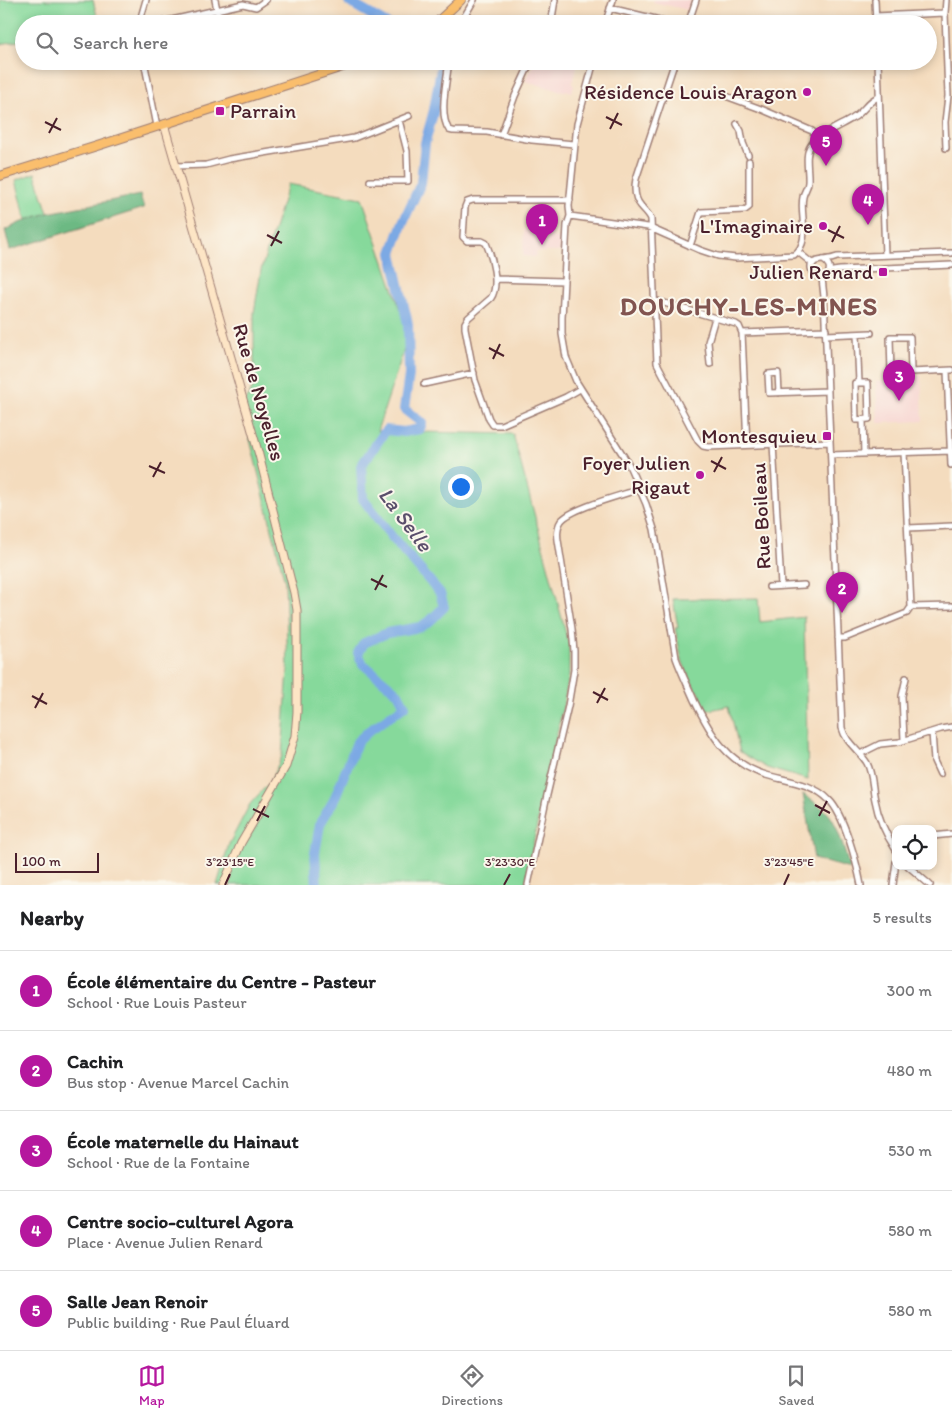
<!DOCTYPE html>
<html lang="en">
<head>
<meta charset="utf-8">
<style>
  :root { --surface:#fff; --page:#f6f6f6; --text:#202124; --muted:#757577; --line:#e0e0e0; --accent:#b5179e }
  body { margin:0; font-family:Itim,sans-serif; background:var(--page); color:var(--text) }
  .controls { position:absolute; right:15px; bottom:15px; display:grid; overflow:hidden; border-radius:10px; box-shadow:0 2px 8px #0003 }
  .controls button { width:45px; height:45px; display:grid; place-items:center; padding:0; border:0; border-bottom:1px solid var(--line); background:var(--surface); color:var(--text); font:25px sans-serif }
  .scale { position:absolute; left:15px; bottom:12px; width:84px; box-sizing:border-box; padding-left:5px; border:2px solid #4a1f2b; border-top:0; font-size:14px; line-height:18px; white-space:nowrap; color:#4a1f2b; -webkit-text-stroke:4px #fbf7ec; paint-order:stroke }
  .you { position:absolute; left:460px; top:486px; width:18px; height:18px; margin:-12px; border:4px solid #fff; border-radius:50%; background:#1a73e8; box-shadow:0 0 0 8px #1a73e833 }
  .badge { display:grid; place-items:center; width:32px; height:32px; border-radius:50%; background:var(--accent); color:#fff; font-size:16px; font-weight:700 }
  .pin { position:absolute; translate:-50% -41px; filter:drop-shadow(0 1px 2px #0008) }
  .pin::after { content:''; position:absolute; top:26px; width:18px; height:15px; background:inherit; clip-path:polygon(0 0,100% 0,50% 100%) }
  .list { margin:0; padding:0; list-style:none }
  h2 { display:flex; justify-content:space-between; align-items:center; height:65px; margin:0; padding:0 20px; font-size:21px }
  h2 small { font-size:16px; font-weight:400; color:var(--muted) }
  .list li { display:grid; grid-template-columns:32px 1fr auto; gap:15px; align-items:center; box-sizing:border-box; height:80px; padding:0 20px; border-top:1px solid var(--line) }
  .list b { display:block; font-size:19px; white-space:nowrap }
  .list p { margin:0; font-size:16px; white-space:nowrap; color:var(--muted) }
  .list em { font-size:16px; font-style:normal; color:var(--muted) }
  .icon { flex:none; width:28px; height:28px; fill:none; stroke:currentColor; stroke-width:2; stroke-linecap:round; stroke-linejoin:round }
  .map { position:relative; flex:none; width:952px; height:885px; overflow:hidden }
  .search { position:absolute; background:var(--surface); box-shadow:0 2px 8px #0003; left:15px; right:15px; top:15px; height:55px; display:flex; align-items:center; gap:12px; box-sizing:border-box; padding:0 18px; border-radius:28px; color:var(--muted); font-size:19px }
  .sheet { height:465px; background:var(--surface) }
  nav { display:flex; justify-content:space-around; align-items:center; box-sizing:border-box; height:70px; border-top:1px solid var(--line); background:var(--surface); font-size:14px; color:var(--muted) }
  nav a { display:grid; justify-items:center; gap:2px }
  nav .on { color:var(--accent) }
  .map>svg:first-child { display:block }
</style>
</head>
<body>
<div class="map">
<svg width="952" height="885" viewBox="0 0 952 885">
  <rect width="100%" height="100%" fill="#fbf7ec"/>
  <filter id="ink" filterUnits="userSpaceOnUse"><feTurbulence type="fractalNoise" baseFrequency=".02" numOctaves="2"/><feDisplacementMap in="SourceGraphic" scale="10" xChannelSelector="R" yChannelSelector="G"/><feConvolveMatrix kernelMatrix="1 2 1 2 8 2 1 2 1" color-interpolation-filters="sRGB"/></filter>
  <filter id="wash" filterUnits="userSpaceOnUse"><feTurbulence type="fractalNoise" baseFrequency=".0096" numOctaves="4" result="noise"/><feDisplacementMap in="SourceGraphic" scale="20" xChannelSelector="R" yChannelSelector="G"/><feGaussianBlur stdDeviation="1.12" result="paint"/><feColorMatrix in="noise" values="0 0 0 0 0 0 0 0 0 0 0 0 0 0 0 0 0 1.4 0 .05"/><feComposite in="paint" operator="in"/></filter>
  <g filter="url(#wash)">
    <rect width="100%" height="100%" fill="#f4dcbe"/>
    <path fill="#f7d0cd" d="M654,0H691L688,10L653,2Z
      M536,61H571L578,63L573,79L572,84L574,85L572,92L566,90L565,92L525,81Z
      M553,228L552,237H561L560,252H536L535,257L523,256L524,229Z
      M915,376H921L923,421L878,423L876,381H887L888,380L914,379Z"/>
    <path fill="#86d99b" stroke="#687c63" d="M0,0H93L99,24H24V40L0,44Z
      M35,173L48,213L26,220L16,180Z
      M288,184L362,198L409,335L377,431L513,434L569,645V676L563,707L543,795L525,885H217L229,844L250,804L270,782L282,756L288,669L285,582L242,407L254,386V313L261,270Z
      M758,598L760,622L804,617L808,780L767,768L740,752L729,706L705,711L699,692L696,691L682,661L675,628H678L673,599Z"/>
    <path fill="#6cb983" stroke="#5b6c57" d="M140,195L144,208L10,250L5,230L26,220L48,213Z
      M803,794C812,801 824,807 831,817C839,829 845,854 850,869L814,859Z"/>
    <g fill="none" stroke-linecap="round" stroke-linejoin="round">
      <path stroke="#7ba9e4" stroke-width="10" d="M348,0L349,2L387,24
        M317,885L315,853L320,824L334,800L357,742L370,730L405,706L398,693L363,664L358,653L364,643L387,633L420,627L431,620L444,607L440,593L392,537L363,499L361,466L386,430L404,432L420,429L422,423L404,409L409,375L408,324L392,253L403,222L421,183L425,143L434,110L441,68L439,61"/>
    </g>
  </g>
  <g filter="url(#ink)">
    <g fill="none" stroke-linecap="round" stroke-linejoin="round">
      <defs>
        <path id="street" d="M215,0L220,24
          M875,0L876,24
          M610,8L676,24
          M945,13L948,96L945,122L946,148
          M875,16L945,13L946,0
          M139,24L146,0
          M154,24L243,4L256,7L266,0
          M460,24L474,0
          M551,24L555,0
          M605,24L613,0
          M688,24L696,0
          M144,61L157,126
          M447,61L448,68C446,85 439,116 449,130L453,131L487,132L532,140L574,144
          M594,61L577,124L569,206L570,216L567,225L562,318V334L566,357L576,381L628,463L646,504L654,529L661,568L676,658C681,672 688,686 694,700C711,735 727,763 766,775C787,781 813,783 829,800C844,814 857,864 861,885
          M675,61L636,179C634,189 634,198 641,206C645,211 649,214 651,219L657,363L698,441L703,446L708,447L830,442
          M878,61L885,255
          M715,92L761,109L812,131L820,138
          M737,124L741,131L743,143L748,155
          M501,135L515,96L531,61
          M176,166L206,165L229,159L354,138L409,116
          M370,181H408L407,151L399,120
          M570,200H473L467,202L465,207L463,237L467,241H482L486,243C492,257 500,285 491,298L468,318L465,323V328L475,380L489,419L493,425H501L566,397L580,389
          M570,216L648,227L700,250L718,256L736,258L794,255C812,241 799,215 803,197C804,191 808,188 808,182C809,171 804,155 811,145C818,135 842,125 853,118C863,113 869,99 879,97
          M690,246L701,212L745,210L749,207V161
          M798,252L813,264
          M952,253L837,257C834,258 832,259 829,259C821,261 804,259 814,275L822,278L833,271L840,270L952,265
          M823,260C829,263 831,268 828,274
          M822,278L824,297L842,728C846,743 859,750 867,763C873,775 872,787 875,800C878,817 886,835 896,850
          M495,279L564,281
          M654,300L736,324L739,326L742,333L747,445
          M742,333L826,330
          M857,334L859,383
          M826,335L871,333
          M710,364L708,342L715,318
          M947,371L951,465
          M911,372L910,337H890L891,373L952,370
          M855,383H868L869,419L856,420Z
          M424,384L474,373
          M779,393L778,373L768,374L769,393L828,391
          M863,420L864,454
          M773,444L781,586
          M904,452L911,607
          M831,455L951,451
          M908,528L952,526
          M769,587L804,585
          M838,638H845L907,613L911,607L952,606
          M932,732L934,761L940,774
          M904,740L902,696L906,678
          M860,754L880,744L899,742L941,729L952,727
          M933,836L952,834
          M908,866L930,885
          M528,885L547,795L568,706L574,670V651L572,629L558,540C557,533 557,527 561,521C571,508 623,495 640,489
          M893,885L896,862"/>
        <path id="secondary" d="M164,124L259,455L294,593L297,610V712L295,736L286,766L241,843L223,885"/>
        <path id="primary" d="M435,24L461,0
          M0,176L97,146L361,61"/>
      </defs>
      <use href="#street" stroke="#9f7e74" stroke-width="8"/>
      <use href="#secondary" stroke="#9f7e74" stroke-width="9"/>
      <use href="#primary" stroke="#9f7e74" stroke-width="10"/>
      <use href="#street" stroke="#fff" stroke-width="5"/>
      <use href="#secondary" stroke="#fde5c5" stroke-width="7"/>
      <use href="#primary" stroke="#fabe6d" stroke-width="8"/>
    </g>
  </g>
  <path fill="none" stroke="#4a1f2b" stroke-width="2" d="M606,117L622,125M45,122L61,130M610,129L618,113M49,133L57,118M828,230L844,238M267,235L282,243M832,242L840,226M271,246L279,231M489,348L504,356M493,359L500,344M711,461L726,469M149,466L165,473M714,472L722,457M153,477L161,462M371,579L387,587M375,590L383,575M593,692L608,700M32,696L47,704M597,703L605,688M35,708L43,693M815,805L830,813M253,809L269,817M819,816L827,801M257,821L265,806M225,885L230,874M504,885L510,874M784,885L789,874"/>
  <g fill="#b5179e" stroke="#fbf7ec" stroke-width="2">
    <circle cx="807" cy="92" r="5"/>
    <rect x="215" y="106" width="10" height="10" rx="2.5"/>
    <circle cx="823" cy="226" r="5"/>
    <rect x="878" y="267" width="10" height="10" rx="2.5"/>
    <rect x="822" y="431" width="10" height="10" rx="2.5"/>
    <circle cx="700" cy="475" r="5"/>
  </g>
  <g text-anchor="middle" stroke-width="4" stroke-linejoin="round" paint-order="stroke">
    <g font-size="21" fill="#4a1f2b" stroke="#fbf7ec" text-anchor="end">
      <text x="797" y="99">Résidence Louis Aragon</text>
      <text x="230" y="118" text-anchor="start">Parrain</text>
      <text x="813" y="233">L'Imaginaire</text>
      <text x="873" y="279">Julien Renard</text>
      <text x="817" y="443">Montesquieu</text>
      <text x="690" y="470">Foyer Julien<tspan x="690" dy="24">Rigaut</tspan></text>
    </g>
    <g font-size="21" fill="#4a1f2b" stroke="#fbf7ec">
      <text transform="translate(259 392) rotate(74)" y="7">Rue de Noyelles</text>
      <text transform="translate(761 516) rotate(-93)" y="7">Rue Boileau</text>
    </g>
    <g font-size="22" font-style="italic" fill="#5b4f6c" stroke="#fbf7ec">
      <text transform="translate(406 519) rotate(53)" y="8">La Selle</text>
    </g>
    <g font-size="26" font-weight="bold" letter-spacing="1" fill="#825450" stroke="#fbf7ec">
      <text x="749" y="315">DOUCHY-LES-MINES</text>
    </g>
  </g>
  <g font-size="12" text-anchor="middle" fill="#4a1f2b" stroke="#fbf7ec" stroke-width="4" stroke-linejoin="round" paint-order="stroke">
    <text x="230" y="866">3°23'15"E</text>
    <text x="510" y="866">3°23'30"E</text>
    <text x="789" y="866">3°23'45"E</text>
  </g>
</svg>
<div class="controls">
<button><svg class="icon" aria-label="locate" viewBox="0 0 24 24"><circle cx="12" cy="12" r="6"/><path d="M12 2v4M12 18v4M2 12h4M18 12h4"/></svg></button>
</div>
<div class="scale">100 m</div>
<div class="you"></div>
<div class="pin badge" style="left:542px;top:245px">1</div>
<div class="pin badge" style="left:842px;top:613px">2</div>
<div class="pin badge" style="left:899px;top:401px">3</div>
<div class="pin badge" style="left:868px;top:225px">4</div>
<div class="pin badge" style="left:826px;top:166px">5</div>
<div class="search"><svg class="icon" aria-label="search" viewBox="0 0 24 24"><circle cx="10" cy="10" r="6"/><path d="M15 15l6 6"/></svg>Search here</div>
</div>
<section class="sheet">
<h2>Nearby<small>5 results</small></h2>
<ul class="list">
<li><span class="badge">1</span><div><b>École élémentaire du Centre - Pasteur</b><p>School · Rue Louis Pasteur</p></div><em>300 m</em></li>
<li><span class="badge">2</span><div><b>Cachin</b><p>Bus stop · Avenue Marcel Cachin</p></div><em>480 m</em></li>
<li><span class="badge">3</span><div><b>École maternelle du Hainaut</b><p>School · Rue de la Fontaine</p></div><em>530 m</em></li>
<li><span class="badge">4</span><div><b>Centre socio-culturel Agora</b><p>Place · Avenue Julien Renard</p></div><em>580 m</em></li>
<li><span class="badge">5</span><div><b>Salle Jean Renoir</b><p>Public building · Rue Paul Éluard</p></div><em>580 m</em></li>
</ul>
</section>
<nav>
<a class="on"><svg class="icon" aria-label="map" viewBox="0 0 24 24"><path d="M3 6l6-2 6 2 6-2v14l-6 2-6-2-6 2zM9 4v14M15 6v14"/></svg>Map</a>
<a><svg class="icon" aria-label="directions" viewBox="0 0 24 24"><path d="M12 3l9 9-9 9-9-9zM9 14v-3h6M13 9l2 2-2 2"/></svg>Directions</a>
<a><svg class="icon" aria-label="saved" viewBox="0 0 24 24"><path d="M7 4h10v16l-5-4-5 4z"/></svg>Saved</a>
</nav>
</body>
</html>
